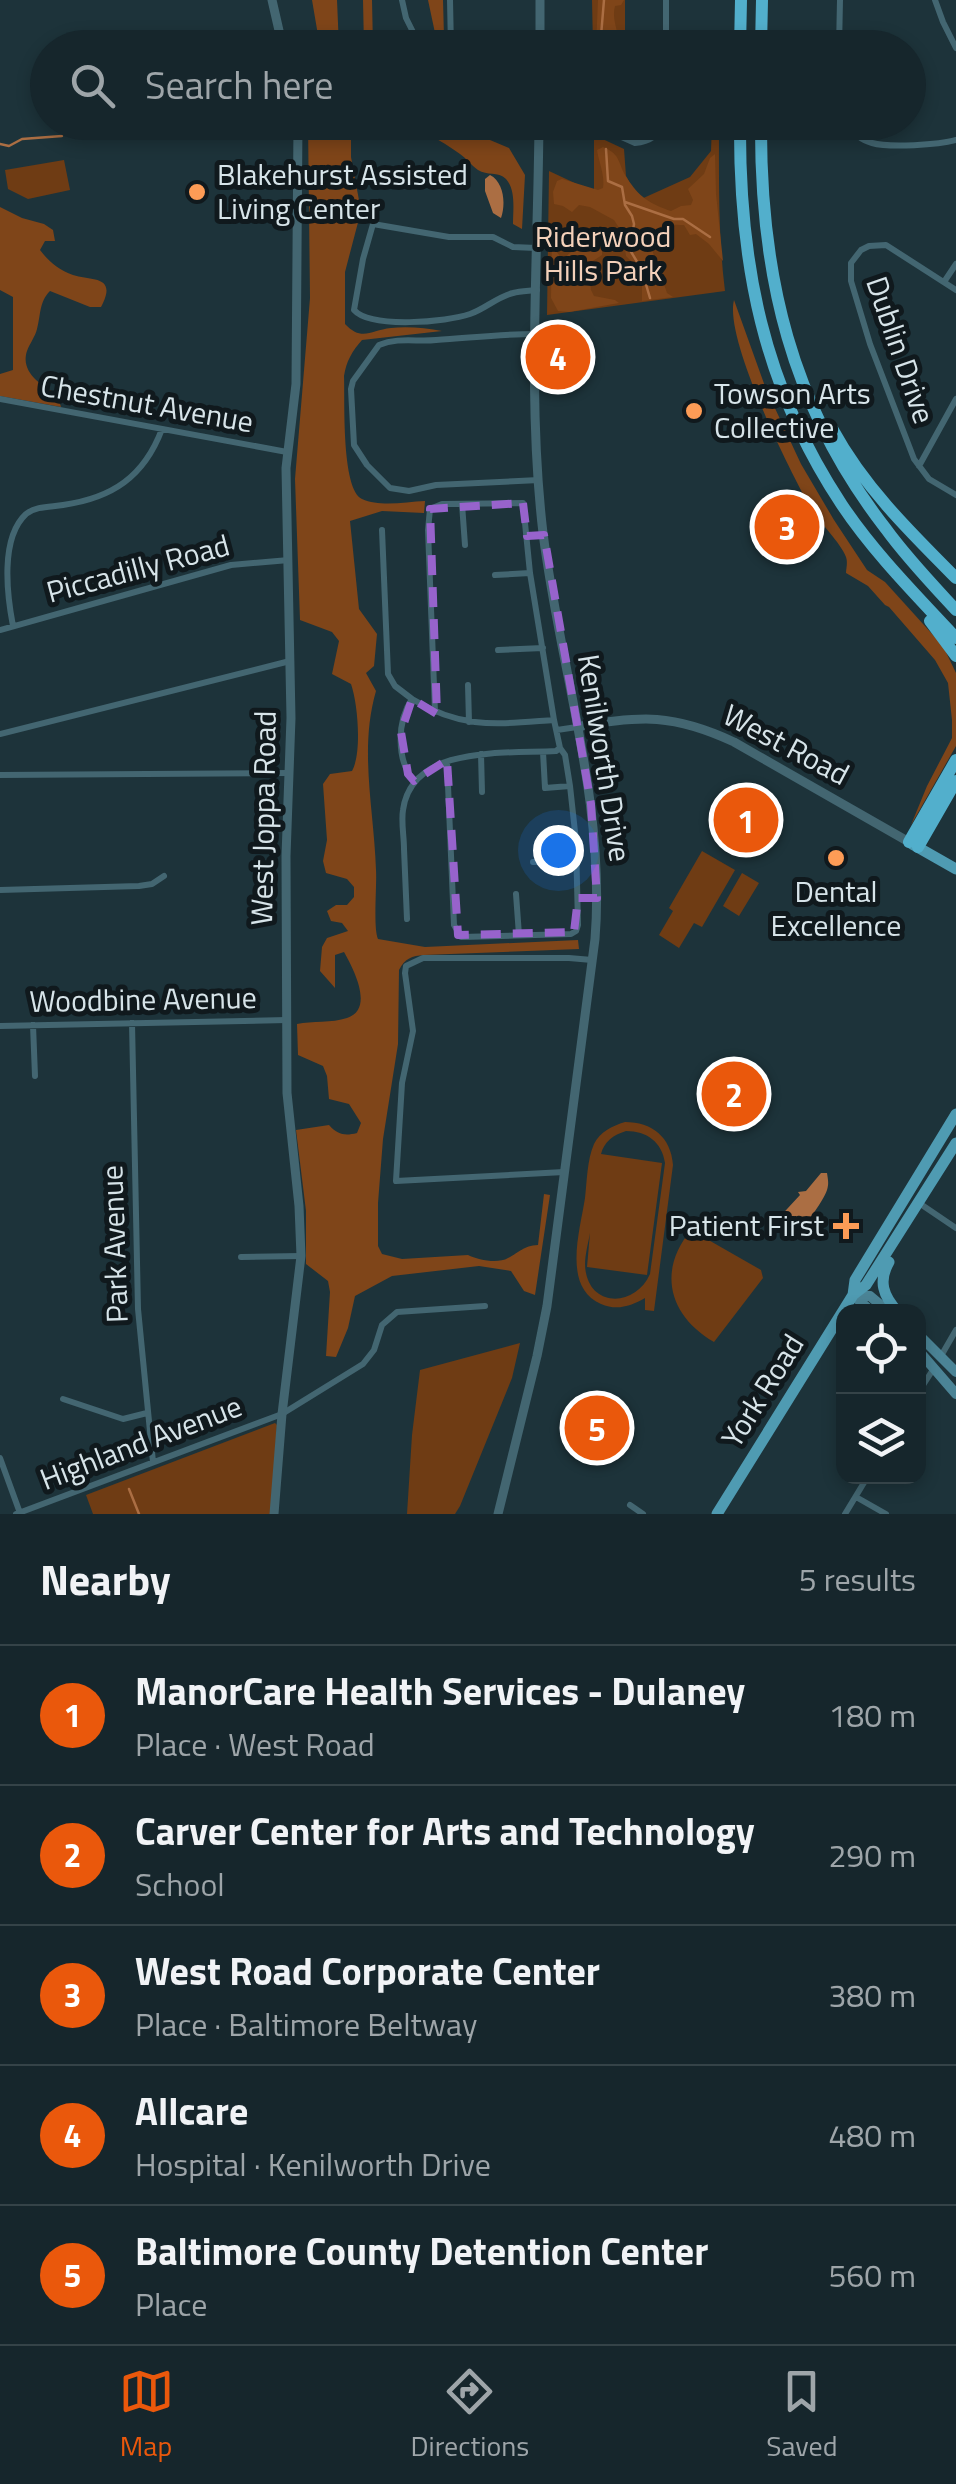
<!DOCTYPE html>
<html lang="en">
<head>
<meta charset="utf-8">
<style>
  :root { --surface:#16262c; --page:#233238; --text:#f1f3f6; --muted:#9ea5a9; --line:#354348; --accent:#ea580c }
  body { margin:0; font-family:"Titillium Web",sans-serif; background:var(--page); color:var(--text) }
  .controls { position:absolute; right:30px; bottom:30px; display:grid; overflow:hidden; border-radius:20px; box-shadow:0 5px 15px #0003 }
  .controls button { width:90px; height:90px; display:grid; place-items:center; padding:0; border:0; border-bottom:2px solid var(--line); background:var(--surface); color:var(--text); font:50px sans-serif }
  .you { position:absolute; left:558px; top:850px; width:35px; height:35px; margin:-25px; border:8px solid #fff; border-radius:50%; background:#1a73e8; box-shadow:0 0 0 15px #1a73e833 }
  .badge { display:grid; place-items:center; width:65px; height:65px; border-radius:50%; background:var(--accent); color:#fff; font-size:32px; font-weight:700 }
  .pin { position:absolute; translate:-50% -50%; border:5px solid #fff; box-shadow:0 2px 10px #0006 }
  .list { margin:0; padding:0; list-style:none }
  h2 { display:flex; justify-content:space-between; align-items:center; height:130px; margin:0; padding:0 40px; font-size:42px }
  h2 small { font-size:32px; font-weight:400; color:var(--muted) }
  .list li { display:grid; grid-template-columns:65px 1fr auto; gap:30px; align-items:center; box-sizing:border-box; height:140px; padding:0 40px; border-top:2px solid var(--line) }
  .list b { display:block; font-size:38px; white-space:nowrap }
  .list p { margin:0; font-size:32px; white-space:nowrap; color:var(--muted) }
  .list em { font-size:32px; font-style:normal; color:var(--muted) }
  .icon { flex:none; width:55px; height:55px; fill:none; stroke:currentColor; stroke-width:2; stroke-linecap:round; stroke-linejoin:round }
  .map { position:relative; flex:none; width:956px; height:1514px; overflow:hidden }
  .search { position:absolute; background:var(--surface); box-shadow:0 5px 15px #0003; left:30px; right:30px; top:30px; height:110px; display:flex; align-items:center; gap:25px; box-sizing:border-box; padding:0 35px; border-radius:55px; color:var(--muted); font-size:38px }
  .sheet { height:830px; background:var(--surface) }
  nav { display:flex; justify-content:space-around; align-items:center; box-sizing:border-box; height:140px; border-top:2px solid var(--line); background:var(--surface); font-size:28px; color:var(--muted) }
  nav a { display:grid; justify-items:center; gap:5px }
  nav .on { color:var(--accent) }
  .map>svg:first-child { display:block }
</style>
</head>
<body>
<div class="map">
<svg width="956" height="1514" viewBox="0 0 956 1514">
  <rect width="100%" height="100%" fill="#1d333a"/>
  <path fill="#6f3c14" fill-rule="evenodd" d="M592,0H625V47H593Z
    M712,123H719C719,179 718,236 725,291L547,315L549,171L594,192V135L624,149L626,176L639,200L690,177L711,151Z
    M64,160L70,190L28,199L8,189L5,170Z
    M702,851L735,870L702,927L694,923L679,948L659,935L673,911L669,908Z
    M742,873L759,883L739,916L723,906Z
    M625,1122C652,1122 671,1137 673,1165L654,1311L645,1310V1298C631,1306 617,1311 601,1304C562,1287 580,1231 585,1198C587,1181 587,1160 594,1144C600,1132 612,1126 625,1122ZM626,1131C647,1131 662,1142 665,1163L650,1274C636,1306 593,1308 586,1273C583,1261 588,1245 590,1233L587,1267L647,1275L662,1163L601,1154C604,1142 613,1135 626,1131Z
    M691,1230L761,1270L763,1278L714,1342C669,1316 657,1271 691,1230Z
    M520,1343L512,1378L460,1506L455,1514H407L412,1435L420,1370Z
    M275,1423L277,1425L271,1514H93L86,1495Z"/>
  <path fill="#7f4519" d="M312,0H337L339,47H364L363,0H372L373,47H320Z
    M428,0H443L444,37L447,47H438Z
    M598,0H624L621,5L615,6C611,21 620,33 619,47H596Z
    M308,123H355L351,136V157L361,211L345,272V324C362,342 371,330 391,328C407,326 426,328 442,331L362,340C352,351 346,362 344,376C345,399 341,489 362,499C380,507 405,502 425,501L424,513L382,511L350,521L359,609L377,634L374,666L366,673L376,691C359,750 374,809 376,870C377,886 373,927 378,939L425,947L578,940L579,949L424,955C412,956 405,958 399,970L398,1044L383,1139L378,1203V1246L382,1254L402,1259L468,1255C478,1260 498,1264 508,1258C520,1252 523,1246 538,1245L544,1194L550,1195L535,1295L524,1291L511,1271L479,1266L392,1276L355,1296L348,1328L336,1357L326,1356L330,1292L328,1281L306,1264V1211L296,1130L329,1125C338,1135 345,1136 357,1133L361,1123L349,1104L329,1099L327,1076L323,1066L298,1055L297,1024C312,1021 332,1023 347,1018C375,1009 353,968 344,952L335,955V988L320,971L322,947L327,938L348,931L342,923L331,921L327,911L336,905H347L354,897V887L347,879L326,873L323,861L327,840L323,784L330,774L352,771C362,753 358,704 351,684L332,674L339,641L332,632L300,620L295,479L310,298Z
    M397,123H469L490,140L509,148L525,175L522,229L513,224C513,210 516,190 506,179C498,171 487,176 478,170C471,165 466,158 460,154C441,140 419,129 397,123Z
    M603,147C622,155 617,163 627,178C639,197 650,204 671,211L681,206L691,205L693,200L688,189L704,174L710,158L715,154L716,194L723,261L709,244L696,234L690,235L684,225C663,225 660,222 649,241L667,293L673,297L642,301V285L634,264L626,256L623,234L614,220L590,207L579,205L572,212L563,206L554,204L553,192L557,181L562,179L598,190L603,188C605,175 599,163 597,150Z
    M0,207L22,218L44,224L53,230L55,241H45L40,250C49,262 59,270 73,275C92,281 118,275 101,307H90L50,291C39,302 41,314 37,329C35,337 30,343 27,351C20,372 41,385 57,394L61,407L0,396V374L13,370V297L0,290Z
    M552,238L555,239L556,251L562,259C579,249 578,236 602,250V255C585,266 586,263 590,283C592,295 589,285 594,296L615,300L619,303L569,312L558,311L551,298Z
    M734,300L766,389L801,464L834,520L867,570L885,582L943,646L956,673V746L911,825L927,786L952,738V720L948,683L935,660L889,607L885,605L868,586L846,573C846,569 848,562 846,557C841,543 819,522 810,507C789,469 724,339 734,300Z"/>
  <path fill="#ab6e43" d="M490,175C504,182 506,204 501,218L493,213L485,191V179Z
    M821,1173H827C828,1180 829,1183 827,1190C823,1202 802,1231 791,1237L782,1235L774,1227L775,1222L800,1195L798,1192L806,1191Z"/>
  <g fill="none" stroke-linecap="round" stroke-linejoin="round">
    <path stroke="#ab6e43" stroke-width="2.5" d="M603,48L601,36L604,0
      M609,122V125
      M0,144L9,146L22,139L62,136
      M606,149L608,181L622,187L625,205L632,216L634,224L630,250L639,265
      M625,202L674,219H683L710,237
      M642,271L650,298
      M129,1489L139,1514"/>
    <path stroke="#436671" stroke-width="6" d="M402,0L406,18L421,48
      M450,0L451,48
      M935,0L943,22L956,48
      M666,48V0
      M839,48L840,0
      M588,122L635,143C648,142 659,136 664,122
      M846,122C852,132 860,140 872,143C889,148 939,145 956,140
      M536,248L513,247L493,237H449L373,224L363,259L354,310C371,329 447,322 470,314C485,309 497,297 513,293C520,291 529,291 537,290
      M944,282L956,264
      M956,290L886,245L869,246L861,250L851,263V281L870,344L914,459L929,479L956,495
      M535,334C502,334 469,338 436,340C417,342 398,337 379,345L353,381L351,389L354,445L367,465L390,488L409,491L436,485L539,480
      M0,399L287,452
      M919,466L956,399
      M462,504L465,545
      M382,530L388,674L395,686L412,699C397,721 396,760 414,781
      M495,575L530,573
      M13,626C7,595 0,538 26,514C36,506 51,507 63,505C112,498 144,477 162,429
      M0,630L231,565L289,560
      M498,650L543,648
      M468,685L469,722
      M412,699C463,730 497,724 554,720
      M435,712L428,530L430,509L442,504L523,503L530,573L554,720L560,748L565,755L570,786L576,841L578,925L576,931L571,934L461,937L454,925L447,762
      M557,730L577,727
      M0,734L290,661
      M543,752L545,788L570,786
      M481,754L482,792
      M0,775L289,773
      M533,862L577,861
      M0,890L139,886L152,884L164,876
      M516,894L519,935
      M407,919C406,895 405,872 404,849C404,836 401,822 403,810C412,744 507,754 556,751L560,748
      M132,1023L138,1309L153,1462
      M33,1025L35,1076
      M0,1026L287,1020
      M564,1172L396,1181L402,1083L413,1031L405,973L406,966L423,958H569L592,960
      M919,1203L956,1228
      M241,1257L301,1256
      M941,1356L956,1330
      M918,1393L934,1368
      M63,1399L123,1419L147,1413
      M0,1458L20,1513
      M856,1497L886,1514
      M630,1505L643,1514
      M16,1514L282,1414L363,1364L374,1350L382,1325L397,1312L485,1306
      M845,1514L868,1476"/>
    <path stroke="#436671" stroke-width="9" d="M272,0L283,48
      M540,48V0
      M577,727C641,715 674,714 734,742L909,842
      M274,1514L282,1414L301,1256L299,1206L287,1093L286,856L291,718L286,468L296,384L298,122
      M498,1514L537,1356L547,1306L595,939C606,802 560,669 543,533C527,397 538,259 539,122"/>
    <path stroke="#4b8496" stroke-width="10" d="M853,1295L870,1296L889,1312
      M853,1295L872,1312
      M918,1334L956,1372
      M918,1350L956,1394"/>
    <path stroke="#4f9bb2" stroke-width="11" d="M912,844L956,869
      M889,1262C878,1281 883,1296 898,1312
      M853,1295L866,1285L956,1143
      M717,1514L853,1295L855,1280L956,1114"/>
    <path stroke="#52afcc" stroke-width="12" d="M740,48L741,0
      M761,48L762,0
      M740,122C739,263 763,386 842,505C874,553 917,596 956,638
      M761,122C760,275 791,407 886,529C907,558 932,584 956,610
      M833,430C864,487 911,533 956,578
      M930,621L956,656
      M909,842L956,760
      M918,847L956,781"/>
  </g>
  <path fill="none" stroke="#9763cc" stroke-width="8" stroke-dasharray="20 12" stroke-linejoin="round" d="M523,503L527,536L544,535L591,804L597,898H578L574,932L458,935L447,760L414,781L408,774L401,732L412,699L437,714L430,509Z"/>
  <g fill="#fd9c56" stroke="#10191d" stroke-width="4">
    <circle cx="197" cy="192" r="10"/>
    <circle cx="694" cy="411" r="10"/>
    <circle cx="836" cy="858" r="10"/>
    <path d="M841 1211h10v10h10v10h-10v10h-10v-10h-10v-10h10z"/>
  </g>
  <g text-anchor="middle" stroke-width="10" stroke-linejoin="round" paint-order="stroke">
    <g font-size="30" fill="#d7e4e9" stroke="#10191d" text-anchor="start">
      <text x="217" y="185">Blakehurst Assisted<tspan x="217" dy="34">Living Center</tspan></text>
      <text x="714" y="404">Towson Arts<tspan x="714" dy="34">Collective</tspan></text>
      <text x="836" y="902" text-anchor="middle">Dental<tspan x="836" dy="34">Excellence</tspan></text>
      <text x="824" y="1236" text-anchor="end">Patient First</text>
    </g>
    <g font-size="30" fill="#f4d1ba" stroke="#10191d">
      <text x="603" y="247">Riderwood<tspan x="603" dy="34">Hills Park</tspan></text>
    </g>
    <g font-size="30" fill="#d7e4e9" stroke="#10191d">
      <text transform="translate(900 350) rotate(71)" y="10">Dublin Drive</text>
      <text transform="translate(147 404) rotate(10)" y="10">Chestnut Avenue</text>
      <text transform="translate(138 569) rotate(-15)" y="10">Piccadilly Road</text>
      <text transform="translate(786 745) rotate(28)" y="10">West Road</text>
      <text transform="translate(604 758) rotate(81)" y="10">Kenilworth Drive</text>
      <text transform="translate(264 818) rotate(-89)" y="10">West Joppa Road</text>
      <text transform="translate(143 1000) rotate(-1)" y="10">Woodbine Avenue</text>
      <text transform="translate(115 1244) rotate(-92)" y="10">Park Avenue</text>
      <text transform="translate(763 1391) rotate(-58)" y="10">York Road</text>
      <text transform="translate(141 1443) rotate(-21)" y="10">Highland Avenue</text>
    </g>
  </g>
</svg>
<div class="controls">
<button><svg class="icon" aria-label="locate" viewBox="0 0 24 24"><circle cx="12" cy="12" r="6"/><path d="M12 2v4M12 18v4M2 12h4M18 12h4"/></svg></button>
<button><svg class="icon" aria-label="layers" viewBox="0 0 24 24"><path d="M12 4l9 5-9 5-9-5zM3 14l9 5 9-5"/></svg></button>
</div>
<div class="you"></div>
<div class="pin badge" style="left:746px;top:820px">1</div>
<div class="pin badge" style="left:734px;top:1094px">2</div>
<div class="pin badge" style="left:787px;top:527px">3</div>
<div class="pin badge" style="left:558px;top:357px">4</div>
<div class="pin badge" style="left:597px;top:1428px">5</div>
<div class="search"><svg class="icon" aria-label="search" viewBox="0 0 24 24"><circle cx="10" cy="10" r="6"/><path d="M15 15l6 6"/></svg>Search here</div>
</div>
<section class="sheet">
<h2>Nearby<small>5 results</small></h2>
<ul class="list">
<li><span class="badge">1</span><div><b>ManorCare Health Services - Dulaney</b><p>Place · West Road</p></div><em>180 m</em></li>
<li><span class="badge">2</span><div><b>Carver Center for Arts and Technology</b><p>School</p></div><em>290 m</em></li>
<li><span class="badge">3</span><div><b>West Road Corporate Center</b><p>Place · Baltimore Beltway</p></div><em>380 m</em></li>
<li><span class="badge">4</span><div><b>Allcare</b><p>Hospital · Kenilworth Drive</p></div><em>480 m</em></li>
<li><span class="badge">5</span><div><b>Baltimore County Detention Center</b><p>Place</p></div><em>560 m</em></li>
</ul>
</section>
<nav>
<a class="on"><svg class="icon" aria-label="map" viewBox="0 0 24 24"><path d="M3 6l6-2 6 2 6-2v14l-6 2-6-2-6 2zM9 4v14M15 6v14"/></svg>Map</a>
<a><svg class="icon" aria-label="directions" viewBox="0 0 24 24"><path d="M12 3l9 9-9 9-9-9zM9 14v-3h6M13 9l2 2-2 2"/></svg>Directions</a>
<a><svg class="icon" aria-label="saved" viewBox="0 0 24 24"><path d="M7 4h10v16l-5-4-5 4z"/></svg>Saved</a>
</nav>
</body>
</html>
